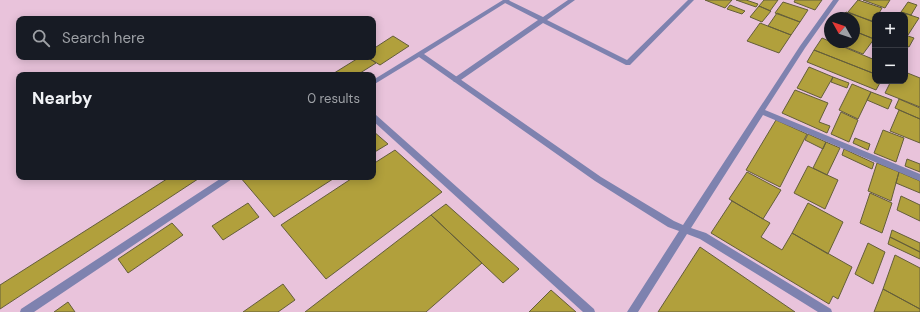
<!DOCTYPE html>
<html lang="en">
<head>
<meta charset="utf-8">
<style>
  :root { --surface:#171b24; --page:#242831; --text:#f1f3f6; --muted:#9ea1a6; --line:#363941 }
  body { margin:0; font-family:"DM Sans",sans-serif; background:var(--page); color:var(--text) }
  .controls { position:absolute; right:12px; top:12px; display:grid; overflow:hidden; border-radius:8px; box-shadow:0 2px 10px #0003 }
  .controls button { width:36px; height:36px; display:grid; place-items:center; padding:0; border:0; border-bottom:1px solid var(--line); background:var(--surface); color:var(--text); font:20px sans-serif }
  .compass { position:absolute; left:824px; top:12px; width:36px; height:36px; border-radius:50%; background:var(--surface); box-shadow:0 2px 10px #0003; rotate:310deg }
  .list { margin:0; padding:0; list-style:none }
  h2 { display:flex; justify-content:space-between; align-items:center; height:52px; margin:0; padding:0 16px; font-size:17px }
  h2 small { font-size:13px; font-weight:400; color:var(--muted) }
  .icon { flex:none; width:22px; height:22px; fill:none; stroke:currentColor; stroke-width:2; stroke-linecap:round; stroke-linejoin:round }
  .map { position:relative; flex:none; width:920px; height:312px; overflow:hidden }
  .search { position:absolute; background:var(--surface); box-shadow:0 2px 10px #0003; left:16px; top:16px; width:360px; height:44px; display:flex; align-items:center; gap:10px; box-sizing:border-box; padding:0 14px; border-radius:8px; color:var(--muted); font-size:15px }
  .panel { position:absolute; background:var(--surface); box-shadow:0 2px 10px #0003; left:16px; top:72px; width:360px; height:108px; border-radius:8px }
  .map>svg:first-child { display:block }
</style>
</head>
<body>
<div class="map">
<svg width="920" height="312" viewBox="0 0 920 312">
  <rect width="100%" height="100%" fill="#e9c3db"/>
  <path fill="#b1a03c" stroke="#645e3a" d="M705,0H732L725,8Z
    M736,0H746L758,4L756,7Z
    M764,0H778L770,11L759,6Z
    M795,0H822L815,10L794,2Z
    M858,0L882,8L878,15H875L873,22L848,12Z
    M863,0H890L885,8Z
    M783,2L808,10L800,22L775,13Z
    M908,2L917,5L911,15L901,12Z
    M730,5L745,11L742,14L727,9Z
    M759,6L771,11L762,22L750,17Z
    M846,12L875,22V37L874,39L854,31V18H841Z
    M901,12L919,18L908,35L905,34V15H899Z
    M777,13L800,22L791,35L768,26Z
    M760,23L791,35L779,53L747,41Z
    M854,31L874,39L863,54L833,42H854Z
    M905,35L914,38L909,47L905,45Z
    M393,36L409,46L380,65L367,57H373V49Z
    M822,38L875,60V74L814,50Z
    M814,50L875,74V81H881L876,90L807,62Z
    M360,57H367L376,63L357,75H331Z
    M809,67L833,77L821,98L797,88Z
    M905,72L920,78V107L885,93L891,81H905Z
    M833,77L849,83L847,88L831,82Z
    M852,84L871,92L858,119L839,110Z
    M795,90L828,103L819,122L830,126L827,133L782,113Z
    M871,92L892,100L888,109L867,100Z
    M899,99L920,108V119L895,108Z
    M899,110L920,119V143L890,131Z
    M841,112L858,120L849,142L831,134Z
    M776,120L807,134L780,187L746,170Z
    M883,130L904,138L896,162L874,153Z
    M373,131L388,144L373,153Z
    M808,134L826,142L823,149L805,140Z
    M855,138L870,144L868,150L853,143Z
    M826,142L840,148L827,175L813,168Z
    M844,149L874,163L872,169L842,155Z
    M395,150L442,192L326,279L281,225L354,177H373V164Z
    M907,159L920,164V172L905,166Z
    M877,163L899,172L891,201L868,191Z
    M808,166L838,180L825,209L794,193Z
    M747,172L781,190L763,219L729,199Z
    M899,172L920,181V193L896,183Z
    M170,177H201L0,309V285Z
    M240,177H336L274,217Z
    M870,193L892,203L882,233L860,223Z
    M901,196L920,205V221L897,210Z
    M732,201L770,223L761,237L782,250L792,233L852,267L838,299L833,296L829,304L711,233Z
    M248,203L259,217L223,240L212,226Z
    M808,203L843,222L828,254L792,233Z
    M446,204L519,269L503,283L431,215Z
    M431,215L482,263L426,312H305Z
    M172,223L183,235L128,273L118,259Z
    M892,230L920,243V252L890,237Z
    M890,237L920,252V259L888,244Z
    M868,243L885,252L873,284L855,274Z
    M700,247L795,312H658Z
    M895,255L920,268V309L883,289Z
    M283,284L295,300L278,312H243Z
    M883,289L920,309V312H874Z
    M551,290L576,312H529Z
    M68,302L75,312H54Z"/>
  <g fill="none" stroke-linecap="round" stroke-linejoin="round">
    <path fill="#7e82af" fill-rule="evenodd" d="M503,0H508L543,17L568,0H575L547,20L627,60L688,0H694L630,65H626L543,23L458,82H454L453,80L454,78L538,20L503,2Z"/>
    <path fill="#7e82af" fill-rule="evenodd" d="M503,0H510L424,54L601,177L674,221L683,225L800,46L833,0H839L805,48L765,110L920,174V181L763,115L691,228L706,233L831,309L832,312H818L700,239L687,234L638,312H627L679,231L668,227L595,181L419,57L373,85V80Z
      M373,114L376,115L594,309L595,312H583L373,121Z
      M223,177H233L232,179L34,312H20L21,309Z"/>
  </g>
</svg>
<div class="controls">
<button>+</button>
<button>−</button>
</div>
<svg class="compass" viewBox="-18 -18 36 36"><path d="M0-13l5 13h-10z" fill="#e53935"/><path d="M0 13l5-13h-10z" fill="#9ea1a6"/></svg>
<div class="search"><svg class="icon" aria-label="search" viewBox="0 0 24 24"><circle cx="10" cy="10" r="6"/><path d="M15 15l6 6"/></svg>Search here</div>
<section class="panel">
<h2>Nearby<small>0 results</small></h2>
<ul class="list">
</ul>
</section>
</div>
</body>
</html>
